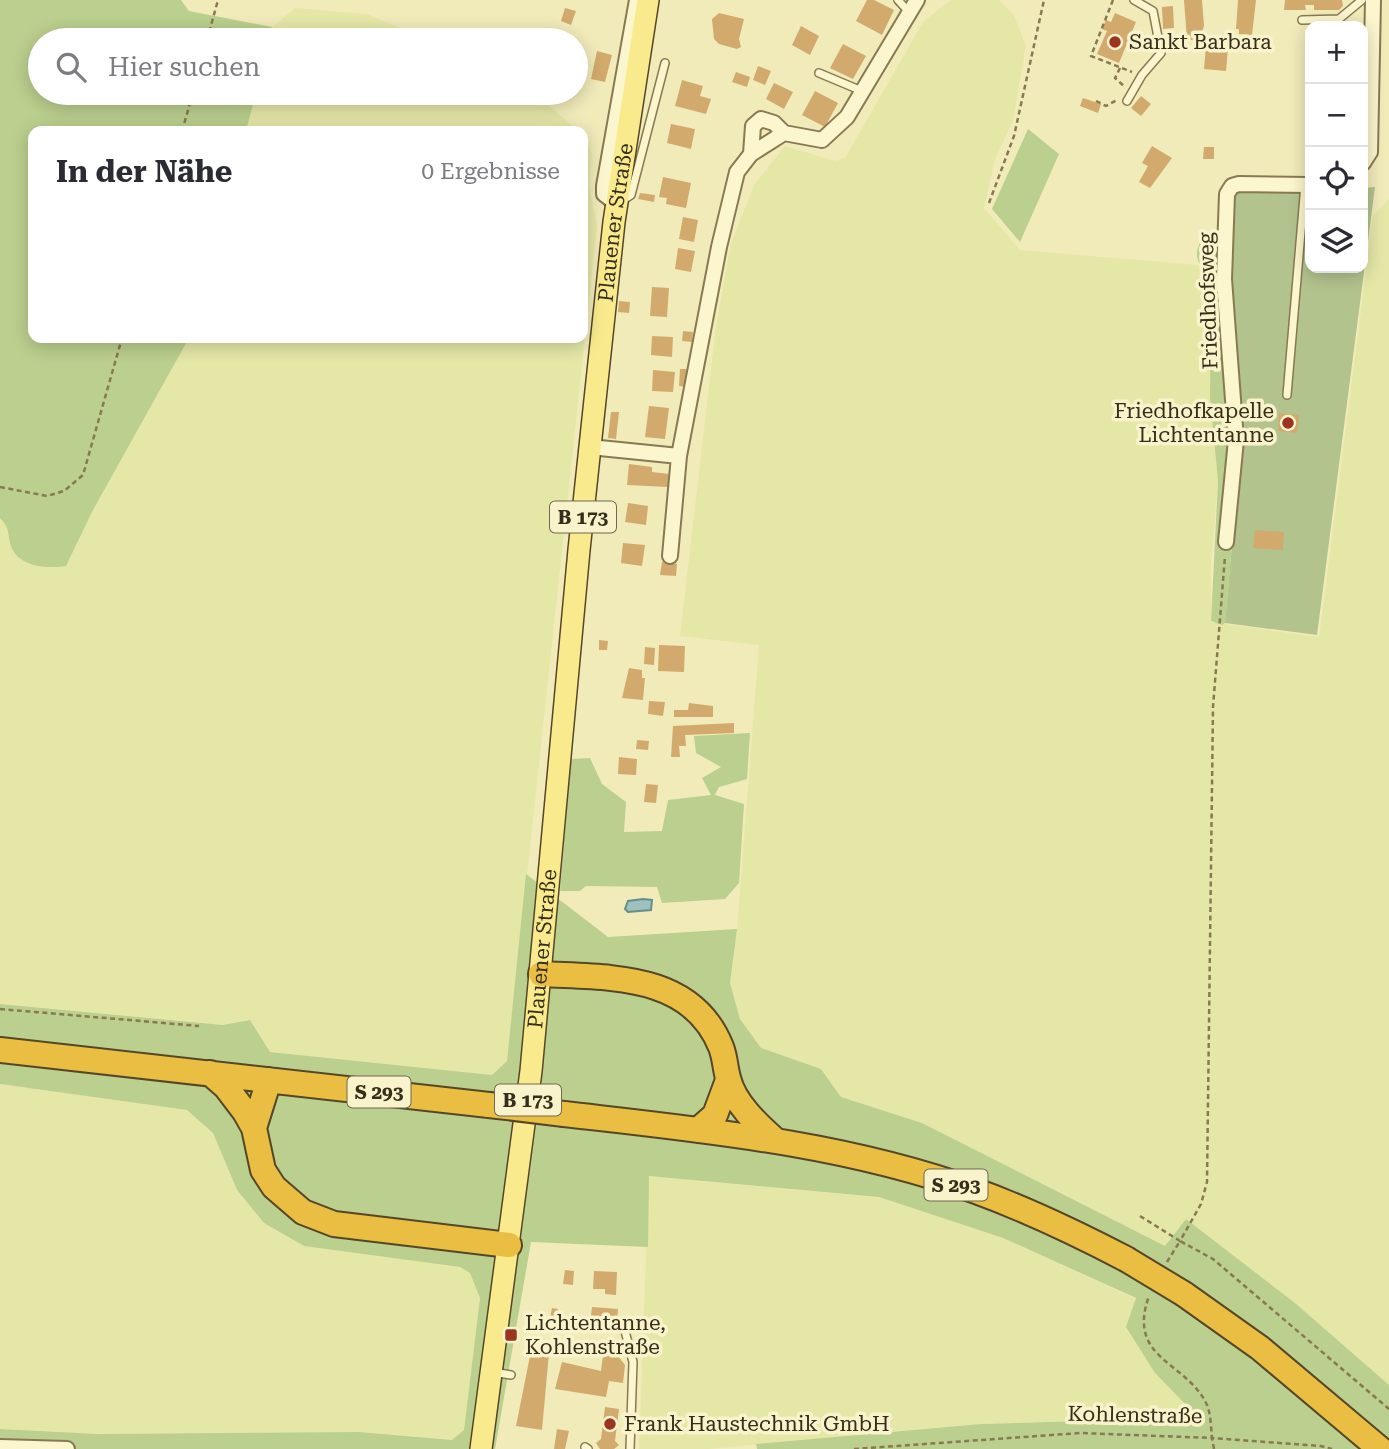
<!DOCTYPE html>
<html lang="de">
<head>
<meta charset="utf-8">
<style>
  :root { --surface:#fff; --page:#f2f2f3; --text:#2b2b33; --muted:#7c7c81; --line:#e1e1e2 }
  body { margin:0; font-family:"Roboto Serif",serif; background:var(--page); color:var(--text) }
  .controls { position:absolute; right:21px; top:21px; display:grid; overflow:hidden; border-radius:14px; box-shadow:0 4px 18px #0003 }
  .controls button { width:63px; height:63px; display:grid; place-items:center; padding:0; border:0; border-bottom:2px solid var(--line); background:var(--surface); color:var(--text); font:35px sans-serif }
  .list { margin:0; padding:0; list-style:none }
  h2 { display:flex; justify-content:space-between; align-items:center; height:91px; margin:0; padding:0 28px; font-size:30px }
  h2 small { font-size:23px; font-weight:400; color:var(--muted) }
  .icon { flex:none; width:38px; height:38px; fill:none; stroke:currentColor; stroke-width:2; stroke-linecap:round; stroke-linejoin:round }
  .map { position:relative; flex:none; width:1389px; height:1449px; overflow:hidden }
  .search { position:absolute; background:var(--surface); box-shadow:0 4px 18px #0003; left:28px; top:28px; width:560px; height:77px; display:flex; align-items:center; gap:18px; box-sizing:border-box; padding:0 24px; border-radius:38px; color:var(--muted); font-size:26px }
  .panel { position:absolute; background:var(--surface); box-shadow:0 4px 18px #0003; left:28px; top:126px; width:560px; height:217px; border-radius:14px }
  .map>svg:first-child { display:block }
</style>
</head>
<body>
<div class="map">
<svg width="1389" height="1449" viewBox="0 0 1389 1449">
  <rect width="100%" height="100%" fill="#f1ebba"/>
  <path fill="#e5e7a7" d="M951,0H999L1014,15L1026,46L1013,121L995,159L984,208L1020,250L1197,265L1211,277L1210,398L1218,481L1211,563V622L1319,637L1373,216L1389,199V1385L1295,1303L1186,1219L1165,1246L922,1123L841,1097L821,1069L761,1048L740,1019L730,983L737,929L759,645L680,636L716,326L731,243L754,185L785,146L835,161L845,158L923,22Z
    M295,8L367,14L428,40H269L272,27Z
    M256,93H534L579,131H246Z
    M583,137L592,153L589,184L597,226L507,1061L492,1075L270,1052L250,1020L223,1025L0,1004V518L8,526L11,546L66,566L93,510L189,338H583Z
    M0,1084L187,1110L213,1133L237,1190L264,1223L304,1246L460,1267L470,1273L480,1298L464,1430L452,1440L359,1432L98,1434L0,1429Z
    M649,1176L879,1197L1003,1238L1136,1299L1155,1373L1187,1406L1183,1424L1148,1419L981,1424L709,1449H639Z"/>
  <path fill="#bbcf8e" d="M0,0H181L189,11L272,27L269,40H40V93H256L246,131H33V338H189L93,510L66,566C46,569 16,567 10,543C8,532 9,527 0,518Z
    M1028,129L1059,154L1020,242L992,209Z
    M1230,227L1242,433L1225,623L1222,625L1211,621L1218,481L1210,398L1211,277C1194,261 1192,252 1207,232Z
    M750,733L747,779L719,787L715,795L744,804L739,883L725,899L662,903L657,887L586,886L580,891H560L571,759L590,758L602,784L626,802L624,832L662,831L668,800L711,795L702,778L721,767L696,753L694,736Z
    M526,874L608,937L737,929L730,983L740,1019L761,1048L821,1069L841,1097L922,1123L1165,1246L1186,1219L1295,1303L1389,1385V1449H757L756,1444L981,1424L1148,1419L1182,1424L1187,1406L1155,1373L1126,1327L1136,1298L1003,1238L879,1197L649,1176L648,1247L531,1242L495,1449H0V1429L98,1434L359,1432L452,1440L464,1430L480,1298L470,1273L460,1267L304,1246L264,1223L237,1190L213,1133L187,1110L0,1084V1004L223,1025L250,1020L270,1052L492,1075L507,1061Z"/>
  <path fill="#b3c38e" d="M1375,187L1317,635L1225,623L1242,433L1229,280L1235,191H1310V268H1363V188Z"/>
  <path fill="#9fc1bd" stroke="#668e8c" stroke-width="2" d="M643,899L652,900L651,910L628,912L625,909L628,901Z"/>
  <path fill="#d2aa6d" d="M867,0H874L894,10L882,35L856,21Z
    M1184,0H1202L1204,26L1199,40H1187Z
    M1238,0H1256L1252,35L1239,34V29H1236Z
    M1285,0H1342L1343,6L1339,10H1314V5H1305L1306,10H1284Z
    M1173,6L1174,28L1163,29L1162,7Z
    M565,8L576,11L571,25L561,21Z
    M719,13L744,19L739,39L741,47L737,49L719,44L714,39L712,19Z
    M1115,13L1136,22L1119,63L1097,54L1107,31L1102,29L1106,20L1111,22Z
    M801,26L819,36L810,55L792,45Z
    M843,44L866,56L853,79L830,68Z
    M1206,46L1228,48L1226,71L1204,69Z
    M597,51L612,55L605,82L591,79Z
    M758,66L771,71L765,85L753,80Z
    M736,72L750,77L747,87L732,82Z
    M682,80L703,86L700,96L711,99L706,114L675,106Z
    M774,83L793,92L784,109L766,99Z
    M815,91L838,103L825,127L802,115Z
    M1141,96L1151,104L1141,116L1131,108Z
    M1083,98L1101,104L1098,113L1080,106Z
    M671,124L695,129L691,149L667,143Z
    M1152,146L1172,158L1150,188L1139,182L1148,166L1142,163Z
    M1204,147H1214V159H1203Z
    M663,177L691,183L686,208L666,204L667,198L659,197Z
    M640,193L655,195L654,202L638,199Z
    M683,217L698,220L694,242L679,239Z
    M678,248L695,251L691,272L675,269Z
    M652,287L669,288L667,317L650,316Z
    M619,301L630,302L629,313L618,312Z
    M683,331L693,332L692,342L682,341Z
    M652,336L673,337L672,357L651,355Z
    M680,369H688L687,387L679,386Z
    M653,370L675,372L673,392L652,391Z
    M649,406L669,408L665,439L645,437Z
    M611,412H619L616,439L608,438Z
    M1279,413L1299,415L1297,433L1278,431Z
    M629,464L652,467V472L670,474L668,487L627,485Z
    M628,503L648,506L646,525L625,522Z
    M1255,530L1284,532L1283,550L1253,548Z
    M623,543L645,545L642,566L621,563Z
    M662,562L677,564L676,576L660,575Z
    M599,640L608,641L607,650H599Z
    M659,645L685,646L684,672L658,671Z
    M645,647L655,648L654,665L644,664Z
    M629,668L642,670V678H645L643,700L622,698Z
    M649,701L665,702L663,716L648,714Z
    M689,703L713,706V717H674V710H688Z
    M734,723V733L685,735L686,746H679L680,757H671L673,726Z
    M637,740L649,741L648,750L636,749Z
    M619,757L637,759L636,775L618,774Z
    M646,784L658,785L656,803L644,802Z
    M565,1270L574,1271L573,1285L563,1284Z
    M594,1271L617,1272L616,1295L605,1294V1289H593Z
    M592,1307L618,1309L616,1332L607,1331V1327L590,1325Z
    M552,1308L558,1309L555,1323L549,1322Z
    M531,1351L549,1353L542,1430L516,1426Z
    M603,1355L618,1356L625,1365L623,1383L609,1381L606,1397L555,1389L562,1362L601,1371Z
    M605,1407L619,1409L615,1441L619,1445L614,1449H600L596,1443L601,1439Z
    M557,1429L569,1431L565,1449H554Z"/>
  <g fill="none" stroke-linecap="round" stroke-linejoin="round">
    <defs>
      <path id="lane" d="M898,0L909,12
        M1302,20L1339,19L1362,0
        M819,73L862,91
        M1127,101L1142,75L1161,53L1153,11L1134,0
        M623,200L631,195L665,63
        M1287,395L1305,185
        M625,1331L633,1362L630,1449
        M493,1372L511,1375
        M585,1447L588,1449"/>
      <path id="street" d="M751,154L753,126L761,119L774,123L784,133
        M1363,163L1370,152L1373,0
        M617,204L604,194V186L637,0
        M590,447L679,456
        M1226,542L1236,440L1224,279L1227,194L1232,186L1239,184L1310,185
        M670,556L679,456L719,247L737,172L751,154L784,133L822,140L847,117L917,0
        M0,1447L67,1449"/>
      <g id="primary">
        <path id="s1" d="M481,1449L531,1071L579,550L614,222L648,0"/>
      </g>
      <path id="highway" d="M541,974C608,978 691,972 721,1047C725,1057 725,1067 728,1078C734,1103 757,1124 776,1141
        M0,1050L489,1105
        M210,1073L226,1087L245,1112L254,1128L263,1170L274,1187L303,1212L334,1224L509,1245
        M564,1114C702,1130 844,1143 976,1191C1028,1210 1078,1234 1126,1259
        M254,1128L269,1080
        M698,1130L715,1115L728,1080
        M1184,1294L1260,1348L1380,1449"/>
    </defs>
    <use href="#lane" stroke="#887953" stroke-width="10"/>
    <use href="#street" stroke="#887953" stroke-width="18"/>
    <use href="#primary" stroke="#554628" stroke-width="24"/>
    <use href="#highway" stroke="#554628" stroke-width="28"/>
    <path stroke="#887953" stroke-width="2.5" stroke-dasharray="5 3.5" stroke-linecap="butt" d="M1113,0L1091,56L1132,72
      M207,40L218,0
      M1120,68L1115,78L1125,87
      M1096,101L1106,106L1117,100
      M182,131L193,93
      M989,203L1014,136L1044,0
      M0,487L47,496L64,491L83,475L122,338
      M0,1009L199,1026
      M1140,1216L1180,1241L1201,1204L1207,1182L1213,707L1225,556
      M1167,1262L1180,1241L1213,1259L1389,1409
      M854,1449L1080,1433L1212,1438C1211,1428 1211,1415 1207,1405C1187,1361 1126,1360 1149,1296
      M1214,1449L1212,1438L1321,1446L1332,1449"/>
    <use href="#lane" stroke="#fbf6cd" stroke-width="7"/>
    <use href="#street" stroke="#fbf6cd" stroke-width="14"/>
    <use href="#primary" stroke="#f9eb8d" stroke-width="21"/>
    <use href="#highway" stroke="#e9be42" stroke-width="24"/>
    <defs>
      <path id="highway-bridge" d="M489,1105L564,1114
        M1126,1259L1184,1294"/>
    </defs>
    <use href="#highway-bridge" stroke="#554628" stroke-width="28" stroke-linecap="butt"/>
    <use href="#highway-bridge" stroke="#e9be42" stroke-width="24"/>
  </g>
  <g fill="#9c351f" stroke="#f8f3ca" stroke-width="2.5">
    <circle cx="1115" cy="42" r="7"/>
    <circle cx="1288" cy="423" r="7"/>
    <rect x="504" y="1328" width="14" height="14" rx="3.5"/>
    <circle cx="610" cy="1424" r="7"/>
  </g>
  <g text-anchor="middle" stroke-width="7" stroke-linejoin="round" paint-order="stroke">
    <g fill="#f8f3ca" stroke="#70684f" stroke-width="2">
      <rect x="550" y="501.5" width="66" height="31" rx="5"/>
      <rect x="347.5" y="1076.5" width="63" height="31" rx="5"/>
      <rect x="495" y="1084.5" width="66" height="31" rx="5"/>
      <rect x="924.5" y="1169.5" width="63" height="31" rx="5"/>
    </g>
    <g font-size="19" font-weight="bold" fill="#362d1a">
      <text x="583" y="524">B 173</text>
      <text x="379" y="1099">S 293</text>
      <text x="528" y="1107">B 173</text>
      <text x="956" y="1192">S 293</text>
    </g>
    <g font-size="21" fill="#362d1a" stroke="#f8f3ca" text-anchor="start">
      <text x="1129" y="49">Sankt Barbara</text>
      <text x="1274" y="418" text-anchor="end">Friedhofkapelle<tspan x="1274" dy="24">Lichtentanne</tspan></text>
      <text x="525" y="1330">Lichtentanne,<tspan x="525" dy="24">Kohlenstraße</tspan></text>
      <text x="624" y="1431">Frank Haustechnik GmbH</text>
    </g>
    <g font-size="21" fill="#362d1a" stroke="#f8f3ca">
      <text dy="7" stroke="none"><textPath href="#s1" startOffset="1234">Plauener Straße</textPath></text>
      <text transform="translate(1208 301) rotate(-92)" y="7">Friedhofsweg</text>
      <text dy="7" stroke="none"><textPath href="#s1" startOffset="504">Plauener Straße</textPath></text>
      <text transform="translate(1135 1415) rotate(1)" y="7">Kohlenstraße</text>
    </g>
  </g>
</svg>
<div class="controls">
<button>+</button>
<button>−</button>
<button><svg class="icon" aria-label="locate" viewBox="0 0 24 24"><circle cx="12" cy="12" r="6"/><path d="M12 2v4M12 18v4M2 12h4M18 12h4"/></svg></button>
<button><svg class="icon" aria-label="layers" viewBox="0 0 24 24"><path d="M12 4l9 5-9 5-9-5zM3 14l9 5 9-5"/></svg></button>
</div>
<div class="search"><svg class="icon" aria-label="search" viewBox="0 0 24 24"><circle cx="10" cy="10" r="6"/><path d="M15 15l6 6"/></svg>Hier suchen</div>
<section class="panel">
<h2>In der Nähe<small>0 Ergebnisse</small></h2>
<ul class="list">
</ul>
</section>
</div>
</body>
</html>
